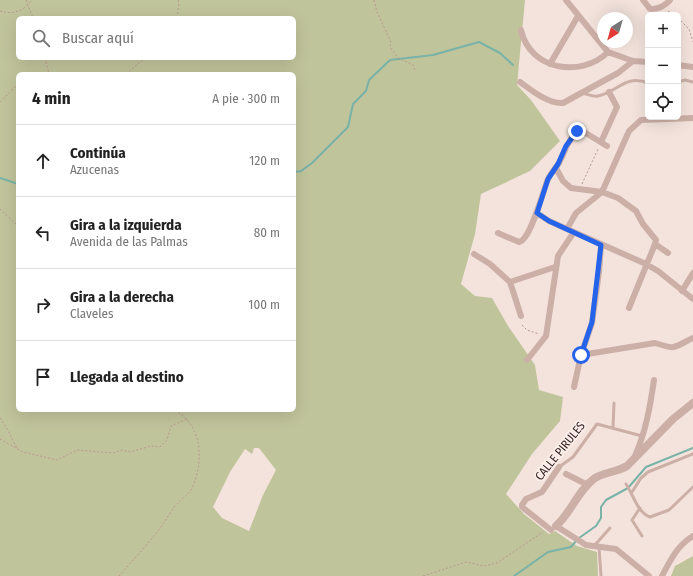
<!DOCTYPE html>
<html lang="es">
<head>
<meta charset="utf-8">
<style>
  :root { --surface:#fff; --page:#f6f6f6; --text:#222; --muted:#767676; --line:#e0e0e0 }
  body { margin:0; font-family:"Fira Sans Condensed",sans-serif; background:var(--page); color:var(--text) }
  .controls { position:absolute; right:12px; top:12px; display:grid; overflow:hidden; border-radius:6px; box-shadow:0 4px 16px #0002 }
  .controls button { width:36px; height:36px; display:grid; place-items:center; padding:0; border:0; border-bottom:1px solid var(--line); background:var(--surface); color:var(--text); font:20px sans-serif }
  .compass { position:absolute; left:597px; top:12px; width:36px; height:36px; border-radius:50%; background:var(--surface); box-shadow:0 4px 16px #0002; rotate:217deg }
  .stop { position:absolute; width:12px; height:12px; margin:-9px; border:3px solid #2563eb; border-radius:50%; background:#fff }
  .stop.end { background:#2563eb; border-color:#fff; box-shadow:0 1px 4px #0008 }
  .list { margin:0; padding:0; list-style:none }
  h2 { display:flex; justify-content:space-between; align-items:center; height:52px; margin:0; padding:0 16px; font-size:17px }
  h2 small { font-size:13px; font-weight:400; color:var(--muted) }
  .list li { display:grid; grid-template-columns:26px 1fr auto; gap:12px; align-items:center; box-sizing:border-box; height:72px; padding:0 16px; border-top:1px solid var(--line) }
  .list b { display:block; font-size:15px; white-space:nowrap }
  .list p { margin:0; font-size:13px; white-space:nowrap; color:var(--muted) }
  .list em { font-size:13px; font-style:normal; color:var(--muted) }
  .icon { flex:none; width:22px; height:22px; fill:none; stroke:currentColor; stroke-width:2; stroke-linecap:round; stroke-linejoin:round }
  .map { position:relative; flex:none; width:693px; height:576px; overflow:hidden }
  .search { position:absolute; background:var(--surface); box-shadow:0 4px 16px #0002; left:16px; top:16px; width:280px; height:44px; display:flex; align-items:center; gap:10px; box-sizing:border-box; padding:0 14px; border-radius:6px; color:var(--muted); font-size:15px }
  .panel { position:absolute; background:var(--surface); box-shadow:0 4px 16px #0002; left:16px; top:72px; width:280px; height:340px; border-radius:6px }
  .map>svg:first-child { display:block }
</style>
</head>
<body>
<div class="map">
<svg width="693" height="576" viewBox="0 0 693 576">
  <rect width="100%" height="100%" fill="#f3e3dc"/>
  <path fill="#c0c49b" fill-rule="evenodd" d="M0,0H525L517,85L531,100L560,141L530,171L481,194L475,234L461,284L475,296L492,298L508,326L535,365L539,390L563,397L560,421L532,454L506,494L524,514L549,534L555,531L577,546L597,552L598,576H0ZM18,18H294V58H18ZM18,74H294V410H18ZM254,448H259L276,470L263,495L249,531L222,518L213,507L230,472L245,449L252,454Z
    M693,556V576H671L675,566Z"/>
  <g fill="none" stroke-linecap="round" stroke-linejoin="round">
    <path stroke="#79b2a7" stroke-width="2" d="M294,172L301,171L312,163L348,127L353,104L366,91L369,80L390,60L433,55L479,42L500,53L513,65
      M0,178L18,184
      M579,538L596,526L601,518V507L606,500L628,488L646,467L693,448
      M514,576L548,552L571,547L576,541"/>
    <path stroke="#b89891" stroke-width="1" stroke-dasharray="2 2" stroke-linecap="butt" d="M26,0L33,18
      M374,0L377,12L391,42L390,47L398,58L413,65L415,70
      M0,11C13,15 24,11 32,0
      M668,11L674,15
      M177,18L179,3L178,0
      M678,18L689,29L693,42
      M45,58L49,74
      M126,74L145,58
      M0,102L18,84
      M582,184L598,149
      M0,209L18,226
      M522,325L527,330L539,334
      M0,418L6,427L18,450
      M0,439L23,452L57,460L77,450L113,453L122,450L130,452L151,446L160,447L167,440L171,426L187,419
      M119,576C133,560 148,544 161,527C166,520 170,513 175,506C181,499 189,495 193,486C204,459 202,424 174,410
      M423,576L466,562L484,566L497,563L543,532"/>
    <path stroke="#ccafa7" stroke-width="3" d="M678,82L685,80L693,82
      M582,93C587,94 593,97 598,96C618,92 625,74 648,83
      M613,428L614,403
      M559,467L573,457L597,424L642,436
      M626,484C633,494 637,512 650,517L669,510L693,487
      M632,492L641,478L648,472L693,454
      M640,508L632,520L642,536
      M594,546L610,528
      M599,547L601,576"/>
    <path stroke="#ccafa7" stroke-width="6" d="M566,0L608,52L633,61L648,62
      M643,0L650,9C658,9 665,6 670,0
      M521,30C530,71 582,78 608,52
      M550,64L578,16
      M678,65L693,67
      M520,82C531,90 548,104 563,103L618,73L633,61
      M601,142L617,107L609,92
      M556,168L563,181L571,188L602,192L618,198L636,211L643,224L656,240L655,244L629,308
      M537,213L549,221L646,264L658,271L693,299
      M567,229L576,213L602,192L629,131L641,120L693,118
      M498,233L519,242C531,240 543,190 548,179C551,173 555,169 559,163C565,152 567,141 577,131L584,132L607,146
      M655,244L668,253
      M474,254L490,264L510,282L555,267
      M510,282L521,316
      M682,291L693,273
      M581,355L655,343C677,350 672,348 693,338
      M527,360L546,336L558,256L574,232
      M574,387L581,355L592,323L599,272L601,245
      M635,456C646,431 650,407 654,380
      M566,474L588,485
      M556,526L586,545L616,549L649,576
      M551,530L522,507V505L526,499L542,492L559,467
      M662,576C671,559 677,546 693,536"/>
    <path stroke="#ccafa7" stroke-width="8" d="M556,526C571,513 578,490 595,478C605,472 617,472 627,466L673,419L693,403"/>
  </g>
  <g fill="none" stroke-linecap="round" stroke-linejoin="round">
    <path stroke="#2563eb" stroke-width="5" d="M577,131L566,146L558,164L548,179L537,213L549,221L601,245L592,322L581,355"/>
  </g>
  <g text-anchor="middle" stroke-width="4" stroke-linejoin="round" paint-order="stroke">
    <g font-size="12" fill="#382928" stroke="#fbeee9">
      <text transform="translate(560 451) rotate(-51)" y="4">CALLE PIRULES</text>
    </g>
  </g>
</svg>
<div class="controls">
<button>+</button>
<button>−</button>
<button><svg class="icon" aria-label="locate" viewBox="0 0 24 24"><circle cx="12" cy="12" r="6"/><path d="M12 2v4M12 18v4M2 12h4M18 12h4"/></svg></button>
</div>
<svg class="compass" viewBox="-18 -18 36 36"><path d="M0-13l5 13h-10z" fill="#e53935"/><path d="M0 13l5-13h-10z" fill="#767676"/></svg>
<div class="stop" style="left:581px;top:355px"></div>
<div class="stop end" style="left:577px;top:131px"></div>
<div class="search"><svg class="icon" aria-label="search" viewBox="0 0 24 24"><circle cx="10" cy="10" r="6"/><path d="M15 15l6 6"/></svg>Buscar aquí</div>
<section class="panel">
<h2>4 min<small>A pie · 300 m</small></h2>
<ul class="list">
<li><svg class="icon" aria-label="ahead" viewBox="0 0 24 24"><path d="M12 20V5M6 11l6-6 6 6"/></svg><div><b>Continúa</b><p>Azucenas</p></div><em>120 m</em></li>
<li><svg class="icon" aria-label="left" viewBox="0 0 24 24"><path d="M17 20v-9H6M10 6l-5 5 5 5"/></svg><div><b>Gira a la izquierda</b><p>Avenida de las Palmas</p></div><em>80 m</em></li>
<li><svg class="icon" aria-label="right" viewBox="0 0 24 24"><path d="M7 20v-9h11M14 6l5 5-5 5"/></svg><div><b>Gira a la derecha</b><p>Claveles</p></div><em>100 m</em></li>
<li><svg class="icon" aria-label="arrive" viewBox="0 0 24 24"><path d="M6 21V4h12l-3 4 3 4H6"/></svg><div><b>Llegada al destino</b></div></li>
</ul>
</section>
</div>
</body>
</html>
